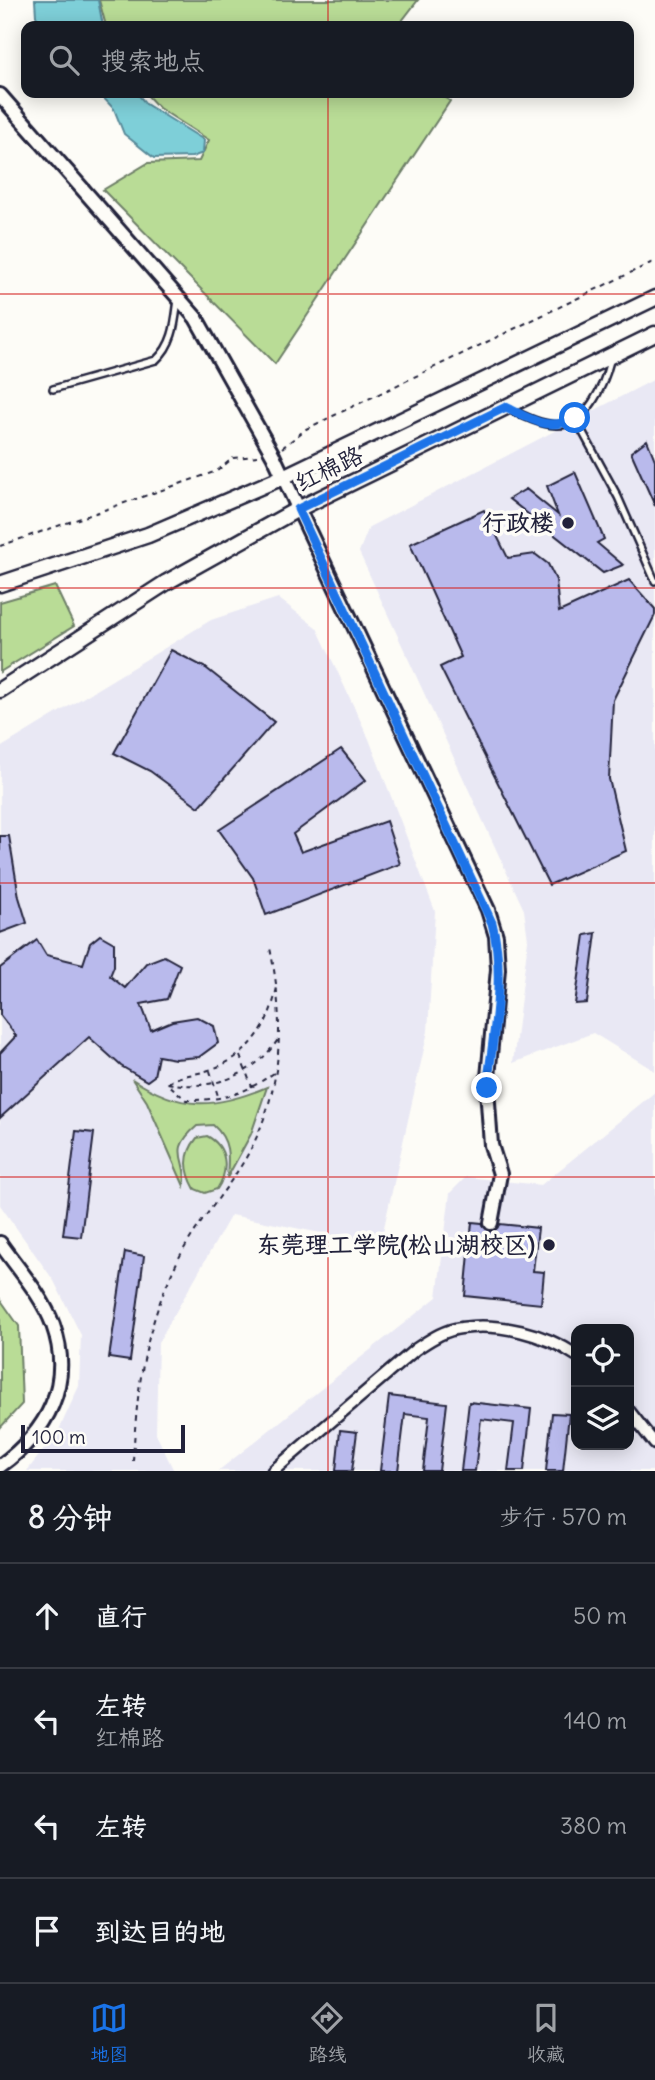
<!DOCTYPE html>
<html lang="zh">
<head>
<meta charset="utf-8">
<style>
  :root { --surface:#171b24; --page:#242831; --text:#f1f3f6; --muted:#9ea1a6; --line:#363941; --accent:#1a73e8 }
  body { margin:0; font-family:Delius,"LXGW WenKai TC",sans-serif; background:var(--page); color:var(--text) }
  .controls { position:absolute; right:21px; bottom:21px; display:grid; overflow:hidden; border-radius:14px; box-shadow:0 4px 18px #0003 }
  .controls button { width:63px; height:63px; display:grid; place-items:center; padding:0; border:0; border-bottom:2px solid var(--line); background:var(--surface); color:var(--text); font:35px sans-serif }
  .scale { position:absolute; left:21px; bottom:18px; width:164px; box-sizing:border-box; padding-left:7px; border:4px solid #22223b; border-top:0; font-size:19px; line-height:24px; white-space:nowrap; color:#22223b; -webkit-text-stroke:5px #fdfcf7; paint-order:stroke }
  .stop { position:absolute; width:21px; height:21px; margin:-16px; border:5px solid #1a73e8; border-radius:50%; background:#fff }
  .stop.end { background:#1a73e8; border-color:#fff; box-shadow:0 2px 7px #0008 }
  .list { margin:0; padding:0; list-style:none }
  h2 { display:flex; justify-content:space-between; align-items:center; height:91px; margin:0; padding:0 28px; font-size:30px }
  h2 small { font-size:23px; font-weight:400; color:var(--muted) }
  .list li { display:grid; grid-template-columns:46px 1fr auto; gap:21px; align-items:center; box-sizing:border-box; height:105px; padding:0 28px; border-top:2px solid var(--line) }
  .list b { display:block; font-size:26px; white-space:nowrap }
  .list p { margin:0; font-size:23px; white-space:nowrap; color:var(--muted) }
  .list em { font-size:23px; font-style:normal; color:var(--muted) }
  .icon { flex:none; width:38px; height:38px; fill:none; stroke:currentColor; stroke-width:2; stroke-linecap:round; stroke-linejoin:round }
  .map { position:relative; flex:none; width:655px; height:1471px; overflow:hidden }
  .search { position:absolute; background:var(--surface); box-shadow:0 4px 18px #0003; left:21px; right:21px; top:21px; height:77px; display:flex; align-items:center; gap:18px; box-sizing:border-box; padding:0 24px; border-radius:14px; color:var(--muted); font-size:26px }
  .sheet { height:511px; background:var(--surface) }
  nav { display:flex; justify-content:space-around; align-items:center; box-sizing:border-box; height:98px; border-top:2px solid var(--line); background:var(--surface); font-size:19px; color:var(--muted) }
  nav a { display:grid; justify-items:center; gap:4px }
  nav .on { color:var(--accent) }
  .map>svg:first-child { display:block }
</style>
</head>
<body>
<div class="map">
<svg width="655" height="1471" viewBox="0 0 655 1471">
  <rect width="100%" height="100%" fill="#fdfcf7"/>
  <filter id="ink" filterUnits="userSpaceOnUse"><feTurbulence type="fractalNoise" baseFrequency=".0143" numOctaves="2"/><feDisplacementMap in="SourceGraphic" scale="14" xChannelSelector="R" yChannelSelector="G"/><feConvolveMatrix kernelMatrix="1 2 1 2 8 2 1 2 1" color-interpolation-filters="sRGB"/></filter>
  <g filter="url(#ink)">
    <path fill="#e9e8f4" fill-rule="evenodd" d="M655,379V1071L593,1033L513,1063L528,940L524,910L359,552L369,527Z
      M278,598L317,628L369,739L435,911L428,1031L380,1245L231,1215L158,1343L156,1434L174,1471H27L59,1430L79,1386L81,1335L54,1281L0,1205V748L211,620Z
      M655,1092V1471H218L437,1297L450,1193L466,1177L541,1185ZM576,1329H629V1445H576Z"/>
    <path fill="#b9dc96" stroke="#6e7f68" stroke-width="2" d="M99,0H418L398,26H106Z
      M145,93H437L450,101L275,364L103,190L148,163L199,161L209,140L159,108Z
      M55,586L74,626L0,672V602Z
      M132,1079C181,1111 215,1109 267,1087L251,1134L227,1178C229,1156 230,1140 213,1125L197,1126C165,1153 190,1160 184,1186L147,1102Z
      M207,1136C228,1147 229,1171 217,1189L205,1193L195,1189C185,1171 183,1155 197,1138Z
      M0,1299L19,1326L22,1404L0,1428Z"/>
    <path fill="#7ecfd8" stroke="#598a99" stroke-width="2" d="M35,0H98L103,26H43L36,16Z
      M99,93H137L146,104L204,140L203,153L192,157L154,158L124,134L114,109Z"/>
    <path fill="#b9baec" stroke="#22223b" stroke-width="2" d="M647,440L655,460V506L631,452Z
      M575,472L604,539L597,543L623,565L603,573L509,499L526,489L558,515L547,486Z
      M484,510L508,558L535,554L548,564L556,580L559,612L629,580L655,609V615L613,700L609,779L626,851L549,885L440,667L461,657L410,544Z
      M171,650L206,668L274,722L199,807L150,771L114,753Z
      M341,749L366,780L293,834L301,852L386,821L400,864L266,915L253,878L219,830Z
      M0,836H9L19,897L27,923L0,933Z
      M596,933L587,1003L575,1004L585,935Z
      M100,935L114,943V966L110,976L125,988L146,963L164,956L180,965L167,999L141,1004L151,1030L172,1021L197,1017L214,1026L218,1043L199,1057L175,1059L158,1056L154,1076L147,1081L121,1066L89,1037L0,1118V1053L16,1036L0,1015V968L37,940L46,955L83,964L90,943Z
      M76,1131L94,1133L81,1237L63,1235Z
      M472,1222L482,1223L490,1232L500,1224L538,1228L533,1271L544,1272L541,1304L465,1296Z
      M125,1252L144,1256L130,1361L109,1358Z
      M389,1396L447,1403L439,1471H423L429,1417L405,1414L398,1471H380Z
      M469,1402L531,1409L524,1471H508L514,1423L481,1419L475,1471H461Z
      M552,1413L569,1414L563,1471H546Z
      M340,1430L357,1432L352,1471H336Z"/>
    <g fill="none" stroke-linecap="round" stroke-linejoin="round">
      <defs>
        <path id="service" d="M53,389L156,360C174,344 175,322 178,299
          M509,409C524,416 539,424 556,425C587,427 604,384 610,361
          M575,418L618,497L655,581"/>
        <path id="minor" d="M629,1411L655,1444
          M273,1471L416,1349C430,1340 444,1330 461,1328C499,1322 545,1334 576,1355"/>
        <path id="tertiary" d="M0,95L196,318L273,455L488,910L496,936L498,969L487,1088L491,1145L500,1174L491,1223
          M0,1243C18,1269 42,1295 53,1325C74,1384 47,1432 0,1466"/>
        <path id="secondary" d="M0,584L148,535L283,477L655,298
          M0,690L167,582L298,509L655,334"/>
      </defs>
      <use href="#service" stroke="#22223b" stroke-width="10"/>
      <use href="#minor" stroke="#22223b" stroke-width="15"/>
      <use href="#tertiary" stroke="#22223b" stroke-width="18"/>
      <use href="#secondary" stroke="#22223b" stroke-width="19"/>
      <path stroke="#22223b" stroke-width="2" stroke-dasharray="5 5" stroke-linecap="butt" d="M282,448L306,429L655,261
        M0,546L217,471L233,458L258,456
        M240,1056L252,1087
        M210,1071L219,1099
        M274,1073C242,1095 225,1100 186,1100L167,1083C211,1091 254,1077 279,1038
        M168,1083C184,1073 193,1076 209,1070C249,1057 269,1027 277,987
        M133,1461C137,1384 145,1325 180,1256C201,1217 233,1184 253,1145C284,1080 284,1017 270,948"/>
      <use href="#service" stroke="#fdfcf7" stroke-width="5"/>
      <use href="#minor" stroke="#fdfcf7" stroke-width="10"/>
      <use href="#tertiary" stroke="#fdfcf7" stroke-width="12"/>
      <use href="#secondary" stroke="#fdfcf7" stroke-width="14"/>
    </g>
  </g>
  <g fill="none" stroke-linecap="round" stroke-linejoin="round" filter="url(#ink)">
    <path stroke="#1a73e8" stroke-width="9" d="M487,1088C493,1035 506,976 492,923L298,509L506,407C531,419 548,432 575,418"/>
  </g>
  <path fill="none" stroke="#d62828" stroke-width="2" stroke-opacity="0.55" d="M328,0V26M328,93V1471M0,294H655M0,588H655M0,883H655M0,1177H655"/>
  <g fill="#22223b" stroke="#fdfcf7" stroke-width="2.5">
    <circle cx="568" cy="523" r="7"/>
    <circle cx="549" cy="1245" r="7"/>
  </g>
  <g text-anchor="middle" stroke-width="7" stroke-linejoin="round" paint-order="stroke">
    <g font-size="24" fill="#22223b" stroke="#fdfcf7">
      <text transform="translate(329 469) rotate(-26)" y="8">红棉路</text>
    </g>
    <g font-size="24" font-weight="bold" fill="#22223b" stroke="#fdfcf7" text-anchor="end">
      <text x="554" y="531">行政楼</text>
      <text x="535" y="1253">东莞理工学院(松山湖校区)</text>
    </g>
  </g>
</svg>
<div class="controls">
<button><svg class="icon" aria-label="locate" viewBox="0 0 24 24"><circle cx="12" cy="12" r="6"/><path d="M12 2v4M12 18v4M2 12h4M18 12h4"/></svg></button>
<button><svg class="icon" aria-label="layers" viewBox="0 0 24 24"><path d="M12 4l9 5-9 5-9-5zM3 14l9 5 9-5"/></svg></button>
</div>
<div class="scale">100 m</div>
<div class="stop" style="left:575px;top:418px"></div>
<div class="stop end" style="left:487px;top:1088px"></div>
<div class="search"><svg class="icon" aria-label="search" viewBox="0 0 24 24"><circle cx="10" cy="10" r="6"/><path d="M15 15l6 6"/></svg>搜索地点</div>
</div>
<section class="sheet">
<h2>8 分钟<small>步行 · 570 m</small></h2>
<ul class="list">
<li><svg class="icon" aria-label="ahead" viewBox="0 0 24 24"><path d="M12 20V5M6 11l6-6 6 6"/></svg><div><b>直行</b></div><em>50 m</em></li>
<li><svg class="icon" aria-label="left" viewBox="0 0 24 24"><path d="M17 20v-9H6M10 6l-5 5 5 5"/></svg><div><b>左转</b><p>红棉路</p></div><em>140 m</em></li>
<li><svg class="icon" aria-label="left" viewBox="0 0 24 24"><path d="M17 20v-9H6M10 6l-5 5 5 5"/></svg><div><b>左转</b></div><em>380 m</em></li>
<li><svg class="icon" aria-label="arrive" viewBox="0 0 24 24"><path d="M6 21V4h12l-3 4 3 4H6"/></svg><div><b>到达目的地</b></div></li>
</ul>
</section>
<nav>
<a class="on"><svg class="icon" aria-label="map" viewBox="0 0 24 24"><path d="M3 6l6-2 6 2 6-2v14l-6 2-6-2-6 2zM9 4v14M15 6v14"/></svg>地图</a>
<a><svg class="icon" aria-label="directions" viewBox="0 0 24 24"><path d="M12 3l9 9-9 9-9-9zM9 14v-3h6M13 9l2 2-2 2"/></svg>路线</a>
<a><svg class="icon" aria-label="saved" viewBox="0 0 24 24"><path d="M7 4h10v16l-5-4-5 4z"/></svg>收藏</a>
</nav>
</body>
</html>
